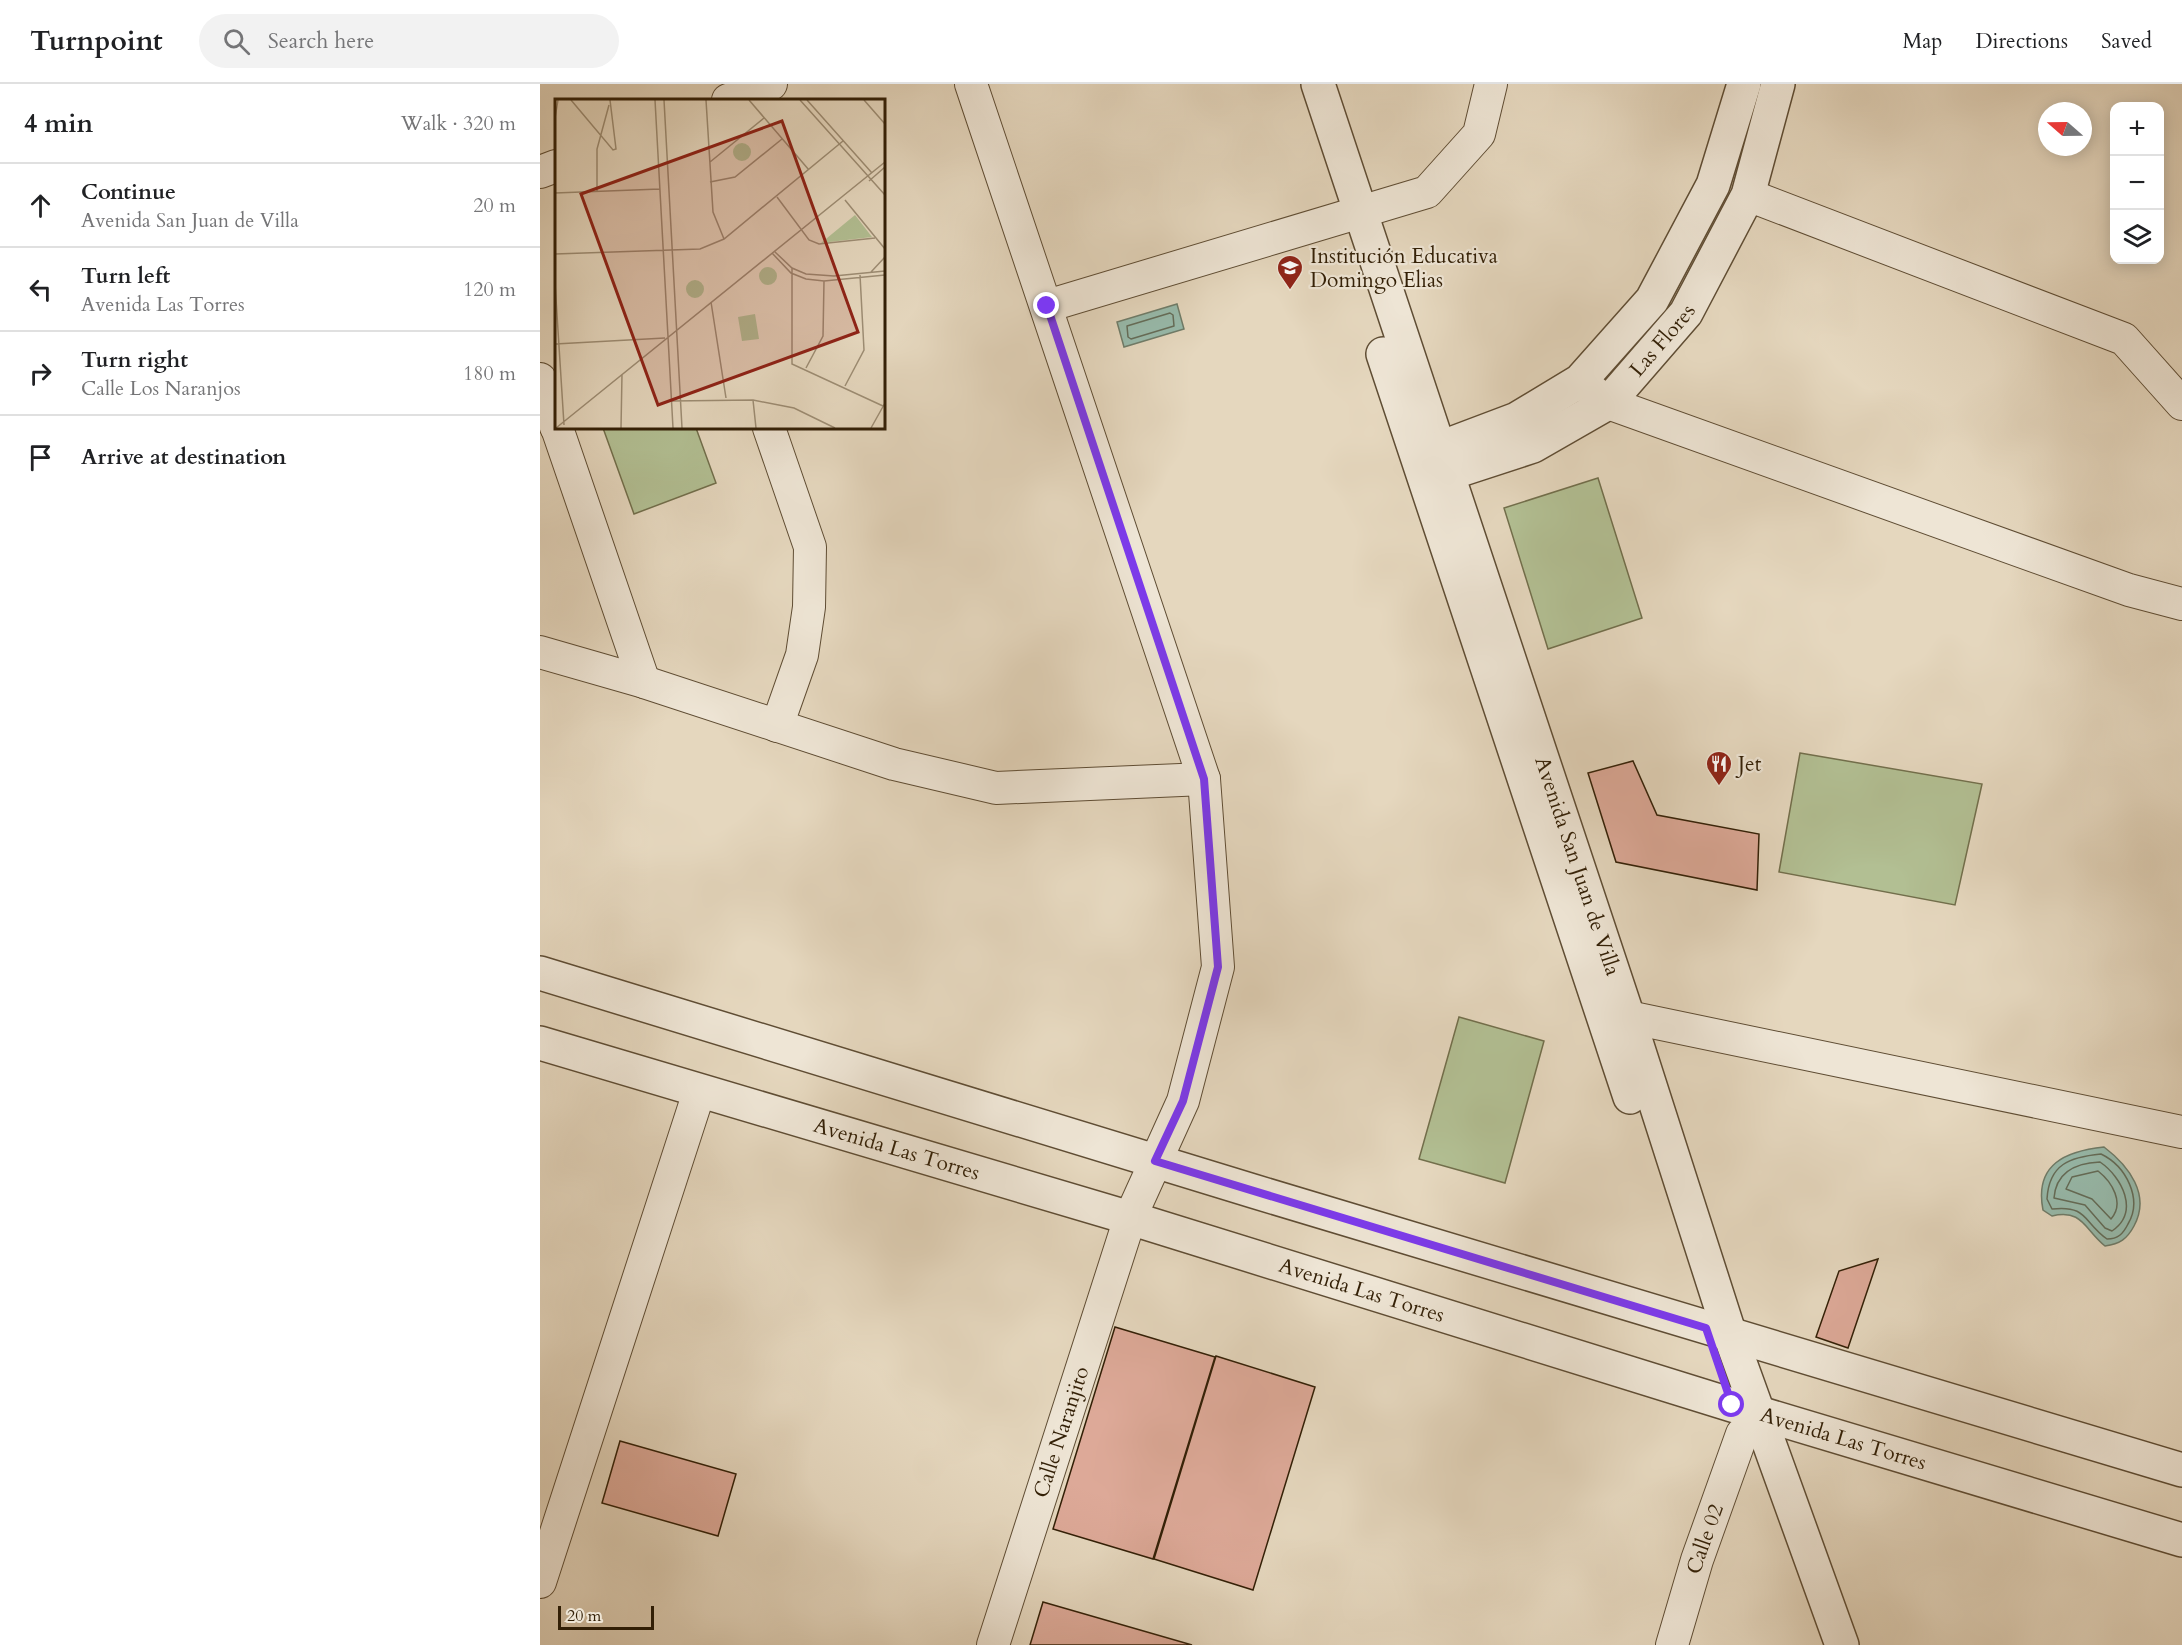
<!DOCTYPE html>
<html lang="en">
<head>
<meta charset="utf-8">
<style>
  :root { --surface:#fff; --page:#f2f2f2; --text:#202124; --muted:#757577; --line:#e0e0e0 }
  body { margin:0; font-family:Cardo,serif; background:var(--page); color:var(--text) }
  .controls { position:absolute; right:18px; top:18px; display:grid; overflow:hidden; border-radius:12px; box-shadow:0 3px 15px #0003 }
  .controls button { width:54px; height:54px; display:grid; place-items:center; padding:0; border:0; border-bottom:2px solid var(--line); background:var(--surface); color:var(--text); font:30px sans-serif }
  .compass { position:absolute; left:1498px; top:18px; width:54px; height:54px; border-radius:50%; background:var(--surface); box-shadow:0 3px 15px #0003; rotate:290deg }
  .scale { position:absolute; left:18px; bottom:15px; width:96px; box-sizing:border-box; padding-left:6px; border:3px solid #321f06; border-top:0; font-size:16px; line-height:21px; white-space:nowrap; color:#321f06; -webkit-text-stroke:4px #eee5d5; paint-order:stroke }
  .stop { position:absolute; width:18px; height:18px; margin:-14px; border:4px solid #7c3aed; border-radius:50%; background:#fff }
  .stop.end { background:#7c3aed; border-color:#fff; box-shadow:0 2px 6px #0008 }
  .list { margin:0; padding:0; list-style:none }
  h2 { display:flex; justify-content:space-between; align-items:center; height:78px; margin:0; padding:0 24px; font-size:26px }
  h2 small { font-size:20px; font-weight:400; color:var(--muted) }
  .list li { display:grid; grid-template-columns:39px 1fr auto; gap:18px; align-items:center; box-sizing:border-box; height:84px; padding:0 24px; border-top:2px solid var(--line) }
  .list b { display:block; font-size:22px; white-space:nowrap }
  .list p { margin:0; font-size:20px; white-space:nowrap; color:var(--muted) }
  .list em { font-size:20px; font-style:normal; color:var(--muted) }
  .icon { flex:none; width:33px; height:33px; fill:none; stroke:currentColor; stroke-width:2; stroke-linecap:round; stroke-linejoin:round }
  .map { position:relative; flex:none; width:1642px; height:1561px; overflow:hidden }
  header { display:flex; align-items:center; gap:36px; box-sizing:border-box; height:84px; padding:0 30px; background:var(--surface); border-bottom:2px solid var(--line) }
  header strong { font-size:28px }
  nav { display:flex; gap:33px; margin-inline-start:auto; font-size:21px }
  .search { width:420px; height:54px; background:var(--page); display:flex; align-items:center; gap:15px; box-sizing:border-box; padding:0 21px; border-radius:33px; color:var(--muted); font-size:22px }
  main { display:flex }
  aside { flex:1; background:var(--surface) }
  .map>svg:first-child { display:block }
</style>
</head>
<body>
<header>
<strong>Turnpoint</strong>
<div class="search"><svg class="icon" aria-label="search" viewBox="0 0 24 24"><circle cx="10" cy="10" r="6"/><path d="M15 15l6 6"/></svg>Search here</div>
<nav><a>Map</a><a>Directions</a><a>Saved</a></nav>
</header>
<main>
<aside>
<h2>4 min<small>Walk · 320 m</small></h2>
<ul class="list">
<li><svg class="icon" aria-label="ahead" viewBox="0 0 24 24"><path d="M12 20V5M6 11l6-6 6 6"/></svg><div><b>Continue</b><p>Avenida San Juan de Villa</p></div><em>20 m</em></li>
<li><svg class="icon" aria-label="left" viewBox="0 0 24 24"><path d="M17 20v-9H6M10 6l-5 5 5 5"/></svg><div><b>Turn left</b><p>Avenida Las Torres</p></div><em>120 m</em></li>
<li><svg class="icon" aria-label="right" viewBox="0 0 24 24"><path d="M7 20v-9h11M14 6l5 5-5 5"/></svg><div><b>Turn right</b><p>Calle Los Naranjos</p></div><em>180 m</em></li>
<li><svg class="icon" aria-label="arrive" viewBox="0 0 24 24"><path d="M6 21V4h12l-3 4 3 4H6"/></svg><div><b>Arrive at destination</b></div></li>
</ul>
</aside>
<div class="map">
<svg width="1642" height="1561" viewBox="0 0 1642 1561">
  <rect width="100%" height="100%" fill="#e5d7be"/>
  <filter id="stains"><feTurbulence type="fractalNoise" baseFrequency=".00333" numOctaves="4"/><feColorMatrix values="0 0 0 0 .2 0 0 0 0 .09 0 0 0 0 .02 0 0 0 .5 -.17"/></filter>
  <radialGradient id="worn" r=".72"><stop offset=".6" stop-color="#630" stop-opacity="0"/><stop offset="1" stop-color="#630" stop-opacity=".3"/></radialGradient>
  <path fill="#b2bf93" stroke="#726f4c" stroke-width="1.5" d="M63,344H156L176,399L94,430Z
    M1058,394L1102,534L1008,565L964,424Z
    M1260,669L1442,700L1415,821L1239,788Z
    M919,933L1004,957L965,1099L879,1075Z"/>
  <path fill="#97baab" stroke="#6f7c69" stroke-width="1.5" d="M637,220L644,245L584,263L577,238Z
    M1564,1063C1589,1082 1611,1111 1594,1142C1587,1155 1580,1160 1565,1162C1544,1145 1543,1125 1512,1132L1503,1126C1494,1080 1526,1067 1564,1063Z"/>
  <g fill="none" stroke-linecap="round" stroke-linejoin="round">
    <path stroke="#646c58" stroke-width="1.5" d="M630,229L633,231L634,242L591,255L588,253L587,242Z
      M1561,1070C1586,1082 1603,1115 1588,1140C1583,1150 1578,1155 1567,1155C1543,1138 1548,1121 1512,1125L1507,1115C1509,1080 1530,1073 1561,1070Z
      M1560,1078C1582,1093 1600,1128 1572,1147L1565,1144L1545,1121L1514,1114C1516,1088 1536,1079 1560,1078Z
      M1558,1087C1572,1098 1585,1119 1571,1135L1552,1115L1526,1105L1532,1093Z"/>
  </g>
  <path fill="#dda998" stroke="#321f06" stroke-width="1.5" d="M1093,677L1117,731L1219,750L1217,806L1076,778L1048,689Z
    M1338,1175L1308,1264L1276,1253L1299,1187Z
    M575,1243L675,1273L613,1475L513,1445Z
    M676,1272L775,1303L713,1506L614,1475Z
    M80,1357L196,1390L178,1452L62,1419Z
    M503,1518L652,1561H490Z"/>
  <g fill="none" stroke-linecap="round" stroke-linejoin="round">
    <defs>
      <g id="minor">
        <path d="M431,0L664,695L678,883L643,1017L590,1134L453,1561"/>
        <path d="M188,16L231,0"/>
        <path d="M0,88L16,82"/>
        <path d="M1208,111L1584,255L1642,320"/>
        <path d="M507,222L887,108L939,50L951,0"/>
        <path d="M0,295L16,343"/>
        <path d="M1040,297L1068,319L1589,506L1642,520"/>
        <path d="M17,344L104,598"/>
        <path d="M229,344L270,463L269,523L262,571L237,642"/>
        <path d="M0,568L104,598L354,680L456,704L664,695"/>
        <path d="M1066,938L1088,933L1642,1048"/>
        <path d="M0,1498L159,1008"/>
        <path id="s1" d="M1132,1561L1157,1476L1202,1350"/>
      </g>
      <g id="tertiary">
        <path id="s2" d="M778,0L1088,933L1190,1251L1302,1561"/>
        <path d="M843,270L1090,1013"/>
        <path d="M879,372L977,335L1040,297L1112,216L1173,101L1204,0"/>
        <path id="s3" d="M886,397L993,362L1068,319L1146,229L1208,111L1238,0"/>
        <path d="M0,889L713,1107L1642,1386"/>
        <path id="s4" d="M0,959L590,1134L1192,1321L1642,1456"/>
      </g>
    </defs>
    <use href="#minor" stroke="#5f4d34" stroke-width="34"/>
    <use href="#tertiary" stroke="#5f4d34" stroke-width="36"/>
    <use href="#minor" stroke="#eee5d5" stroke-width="32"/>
    <use href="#tertiary" stroke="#eee5d5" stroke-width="33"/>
  </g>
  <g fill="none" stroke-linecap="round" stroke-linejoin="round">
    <path stroke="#7c3aed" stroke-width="8" d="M507,222L664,695L678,883L643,1017L615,1077L1166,1244L1192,1321"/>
  </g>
  <defs>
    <symbol id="school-pin" viewBox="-11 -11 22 30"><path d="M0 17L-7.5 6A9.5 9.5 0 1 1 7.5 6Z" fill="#8f2418" stroke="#eee5d5"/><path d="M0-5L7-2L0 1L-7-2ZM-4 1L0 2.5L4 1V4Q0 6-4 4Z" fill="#fff"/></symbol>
    <symbol id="restaurant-pin" viewBox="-11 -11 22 30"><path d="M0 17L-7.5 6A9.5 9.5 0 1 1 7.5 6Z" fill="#8f2418" stroke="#eee5d5"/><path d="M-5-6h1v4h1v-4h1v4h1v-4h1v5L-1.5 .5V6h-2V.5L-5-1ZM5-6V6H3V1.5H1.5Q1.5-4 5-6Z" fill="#fff"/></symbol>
  </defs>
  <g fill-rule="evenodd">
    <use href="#school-pin" x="735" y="169" width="30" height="40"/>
    <use href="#restaurant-pin" x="1164" y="665" width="30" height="40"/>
  </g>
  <g text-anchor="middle" stroke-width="4.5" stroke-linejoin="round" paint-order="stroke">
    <g font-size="21" fill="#321f06" stroke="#eee5d5" text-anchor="start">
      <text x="770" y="179">Institución Educativa<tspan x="770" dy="24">Domingo Elias</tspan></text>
      <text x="1198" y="687">Jet</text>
    </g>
    <g font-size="21" fill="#321f06" stroke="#eee5d5">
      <text dy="7" stroke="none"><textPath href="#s3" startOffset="282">Las Flores</textPath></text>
      <text dy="7" stroke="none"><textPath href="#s2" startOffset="824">Avenida San Juan de Villa</textPath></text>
      <text dy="7" stroke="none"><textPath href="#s4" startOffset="372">Avenida Las Torres</textPath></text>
      <text dy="7" stroke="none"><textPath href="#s4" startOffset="858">Avenida Las Torres</textPath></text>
      <text transform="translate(521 1348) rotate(-72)" y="7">Calle Naranjito</text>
      <text dy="7" stroke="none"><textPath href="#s4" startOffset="1362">Avenida Las Torres</textPath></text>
      <text dy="7" stroke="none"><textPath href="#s1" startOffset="111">Calle 02</textPath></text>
    </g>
  </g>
  <g transform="translate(15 15)">
    <rect width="330" height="330" fill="#e5d7be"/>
    <path d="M178 53a9 9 0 1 1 18 0a9 9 0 1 1-18 0ZM300,116L317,138L266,144ZM204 177a9 9 0 1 1 18 0a9 9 0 1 1-18 0ZM131 190a9 9 0 1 1 18 0a9 9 0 1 1-18 0ZM200,215L204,240L187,242L183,218Z" fill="#b2bf93"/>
    <path fill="none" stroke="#9d8d74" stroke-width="1.5" d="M16,1L58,51L61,50L55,1M100,1L118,329M109,1L127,329M151,1L158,113L169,140M194,1L254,71M245,1L330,96M252,1L317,74M309,1L330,25M0,19L3,1M155,63L209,19M314,82L330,68M155,83L180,78L227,40M42,92V50L54,6M0,94L105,90M222,98L254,141L264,145L320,139M290,101L330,150M220,153L237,169L251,175L279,177L330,172M217,154L236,174L251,180L269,182L330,176M0,155L145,150L169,140L288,42M237,169V265L328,307M316,173L330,158M0,184L9,326M156,203L171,299M0,245L110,239M251,269L268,237L269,182M290,287L309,251L305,176M198,301L201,329M117,302L198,301L239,309L280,329M1,329L330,63M66,329L67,275M316,329L330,304"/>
    <path fill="#8f2418" fill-opacity="0.15" stroke="#8f2418" stroke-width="3" d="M227,22L303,233L103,306L26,95Z"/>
    <rect width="330" height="330" fill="none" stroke="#321f06" stroke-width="3"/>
  </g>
  <rect width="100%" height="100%" filter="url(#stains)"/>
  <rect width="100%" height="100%" fill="url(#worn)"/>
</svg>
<div class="controls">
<button>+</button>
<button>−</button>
<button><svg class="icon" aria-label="layers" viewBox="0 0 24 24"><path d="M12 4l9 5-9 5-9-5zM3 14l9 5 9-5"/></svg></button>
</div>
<svg class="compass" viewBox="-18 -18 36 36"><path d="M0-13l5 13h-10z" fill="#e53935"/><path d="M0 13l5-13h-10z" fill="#757577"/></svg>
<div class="scale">20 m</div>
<div class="stop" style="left:1192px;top:1321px"></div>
<div class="stop end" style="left:507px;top:222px"></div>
</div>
</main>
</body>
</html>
